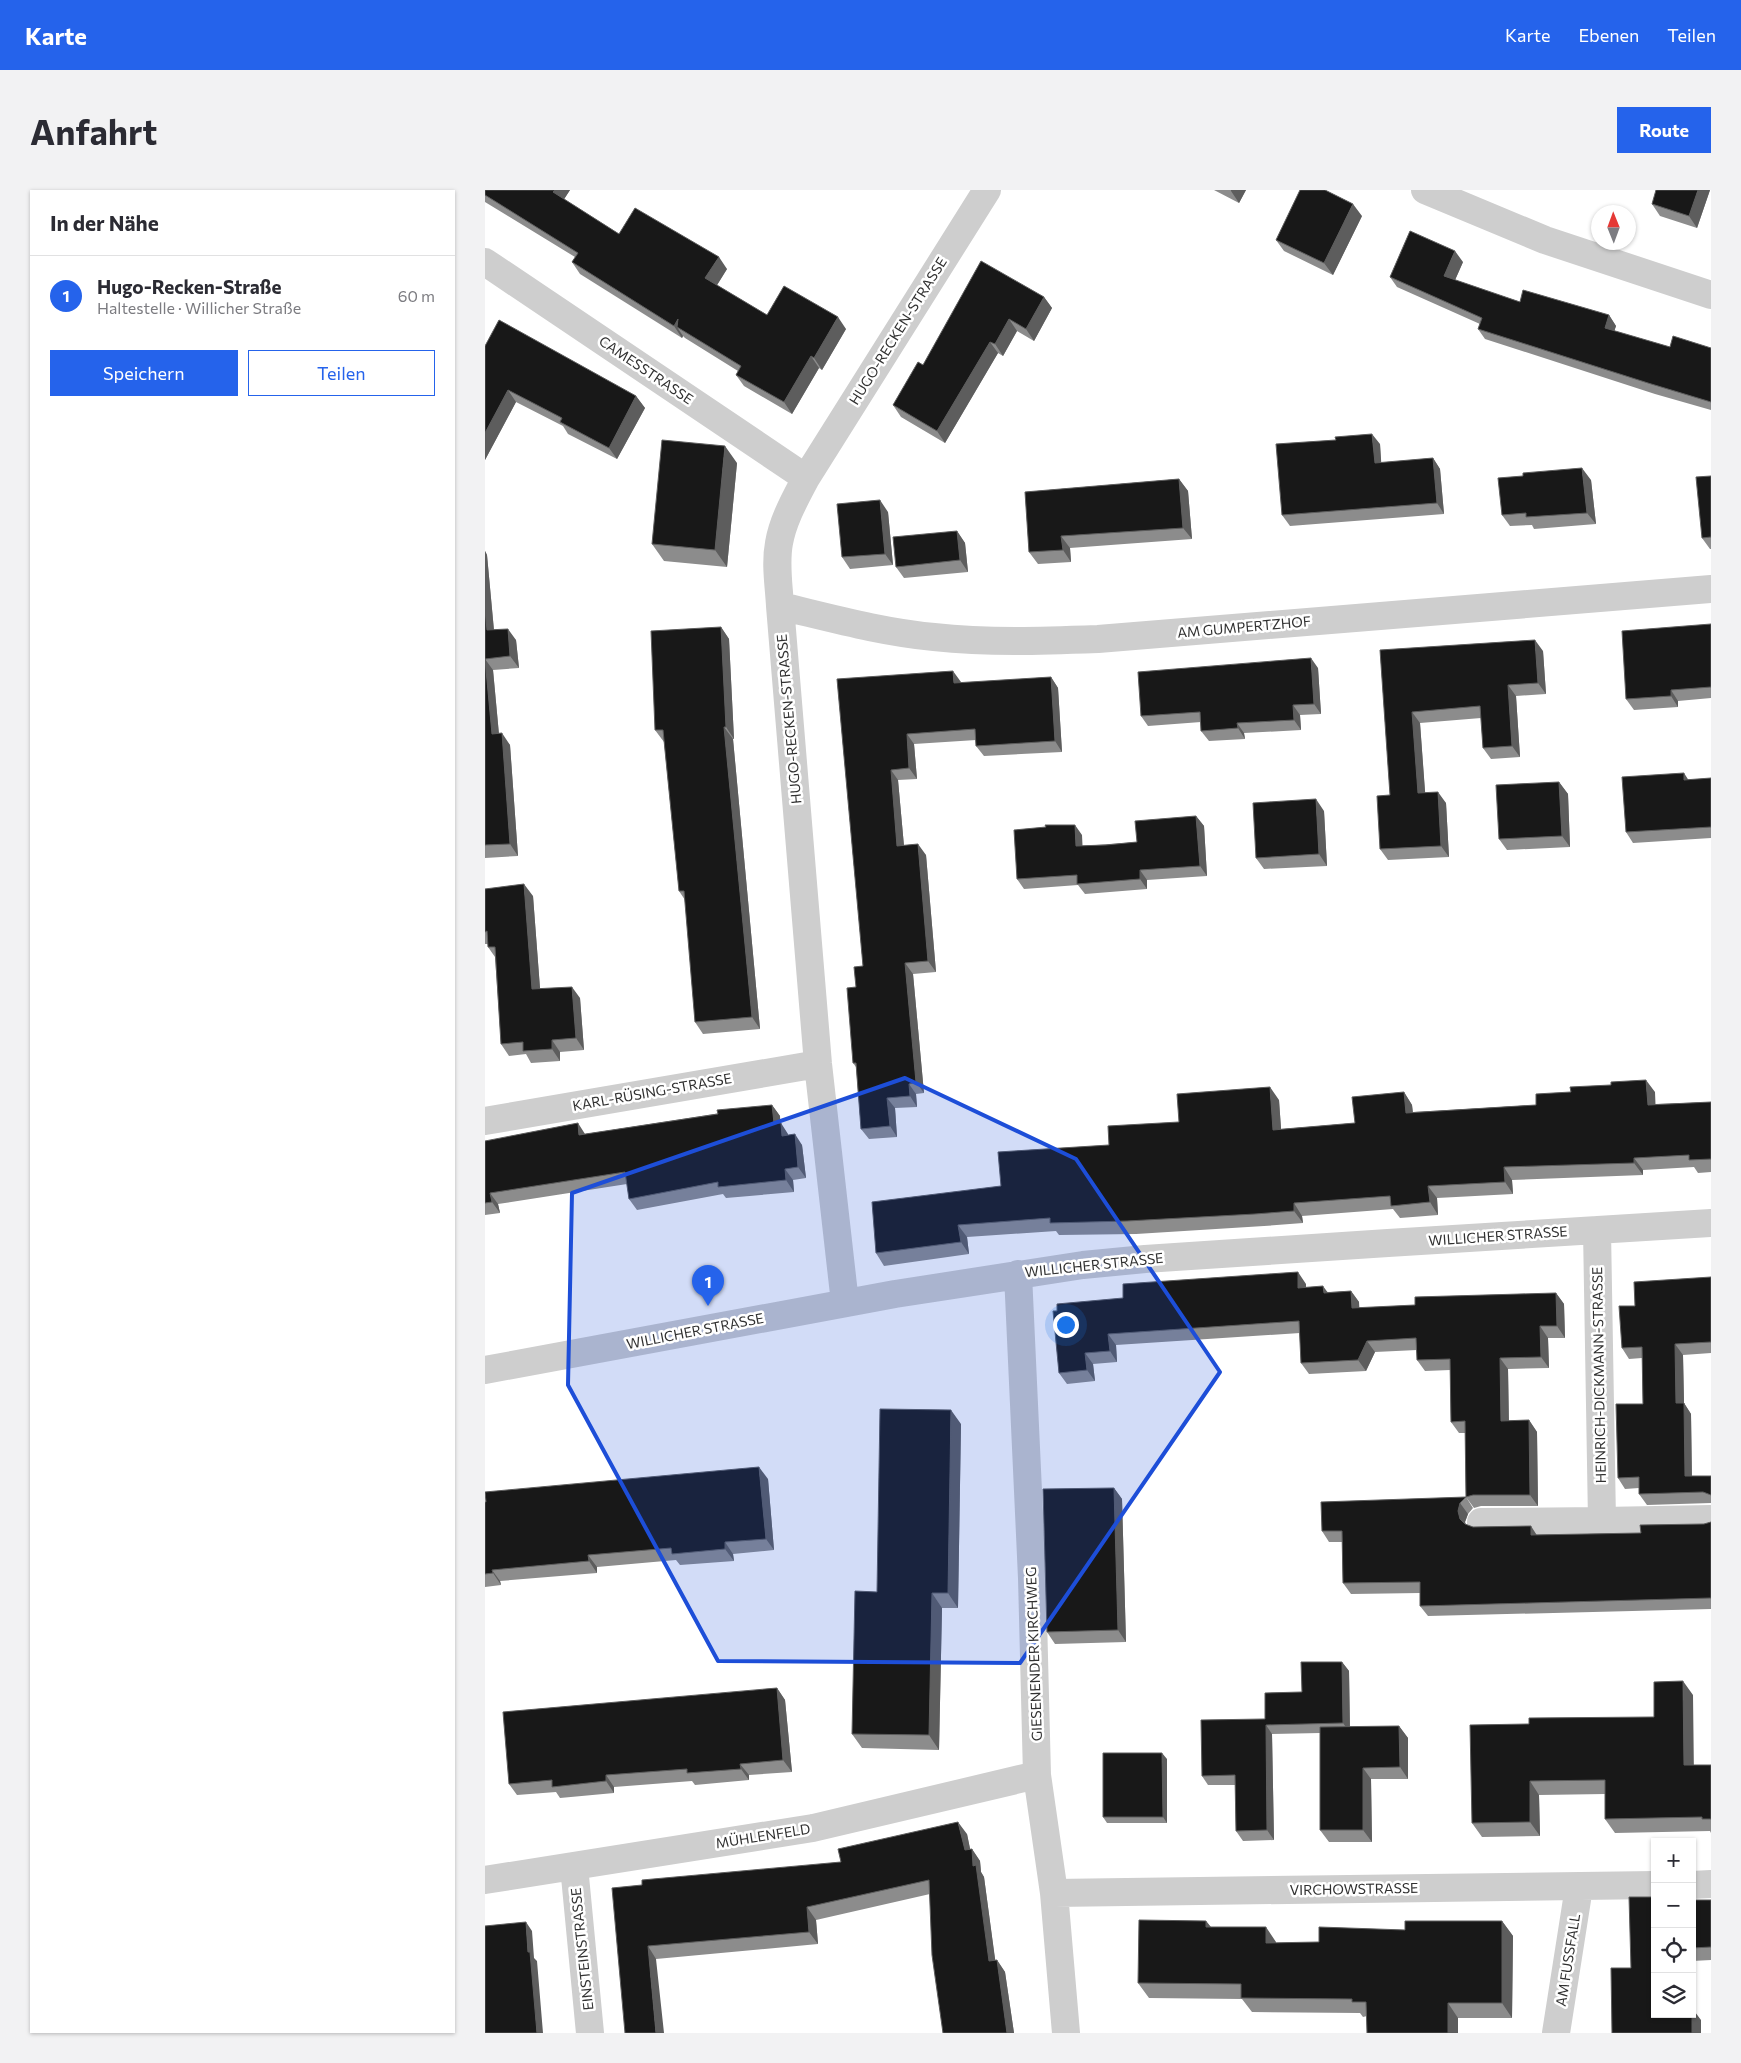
<!DOCTYPE html>
<html lang="de">
<head>
<meta charset="utf-8">
<style>
  :root { --surface:#fff; --page:#f2f2f3; --text:#2b2b33; --muted:#7c7c81; --line:#e1e1e2; --accent:#2563eb }
  body { margin:0; font-family:Commissioner,sans-serif; background:var(--page); color:var(--text) }
  .controls { position:absolute; right:15px; bottom:15px; display:grid; overflow:hidden; border-radius:0px; box-shadow:0 1px 4px #0004 }
  .controls button { width:45px; height:45px; display:grid; place-items:center; padding:0; border:0; border-bottom:1px solid var(--line); background:var(--surface); color:var(--text); font:25px sans-serif }
  .compass { position:absolute; left:1106px; top:15px; width:45px; height:45px; border-radius:50%; background:var(--surface); box-shadow:0 1px 4px #0004; rotate:359deg }
  .you { position:absolute; left:580px; top:1134px; width:18px; height:18px; margin:-12px; border:4px solid #fff; border-radius:50%; background:#1a73e8; box-shadow:0 0 0 8px #1a73e833 }
  .badge { display:grid; place-items:center; width:32px; height:32px; border-radius:50%; background:var(--accent); color:#fff; font-size:16px; font-weight:700 }
  .pin { position:absolute; translate:-50% -41px; filter:drop-shadow(0 1px 2px #0008) }
  .pin::after { content:''; position:absolute; top:26px; width:18px; height:15px; background:inherit; clip-path:polygon(0 0,100% 0,50% 100%) }
  .list { margin:0; padding:0; list-style:none }
  h2 { display:flex; justify-content:space-between; align-items:center; height:65px; margin:0; padding:0 20px; font-size:21px }
  h2 small { font-size:16px; font-weight:400; color:var(--muted) }
  .list li { display:grid; grid-template-columns:32px 1fr auto; gap:15px; align-items:center; box-sizing:border-box; height:80px; padding:0 20px; border-top:1px solid var(--line) }
  .list b { display:block; font-size:19px; white-space:nowrap }
  .list p { margin:0; font-size:16px; white-space:nowrap; color:var(--muted) }
  .list em { font-size:16px; font-style:normal; color:var(--muted) }
  .actions { display:flex; gap:10px; padding:15px 20px }
  .actions a { flex:1; padding:11px 0; border:1px solid var(--accent); border-radius:0px; text-align:center; font-size:18px; color:var(--accent) }
  .actions .main { background:var(--accent); color:#fff }
  .icon { flex:none; width:28px; height:28px; fill:none; stroke:currentColor; stroke-width:2; stroke-linecap:round; stroke-linejoin:round }
  .map { position:relative; flex:none; width:1226px; height:1843px; overflow:hidden; border-radius:0px }
  header { display:flex; align-items:center; gap:30px; box-sizing:border-box; height:70px; padding:0 25px; background:var(--accent); color:#fff }
  header strong { font-size:24px }
  nav { display:flex; gap:28px; margin-inline-start:auto; font-size:18px }
  .intro { display:flex; align-items:center; justify-content:space-between; box-sizing:border-box; height:120px; padding:0 30px }
  h1 { margin:0; font-size:35px }
  .button { padding:12px 22px; border-radius:0px; background:var(--accent); color:#fff; font-size:18px; font-weight:700 }
  main { display:flex; gap:30px; padding:0 30px }
  aside { flex:1; background:var(--surface); border-radius:0px; box-shadow:0 1px 4px #0004 }
  .map>svg:first-child { display:block }
</style>
</head>
<body>
<header>
<strong>Karte</strong>
<nav><a>Karte</a><a>Ebenen</a><a>Teilen</a></nav>
</header>
<div class="intro"><h1>Anfahrt</h1><a class="button">Route</a></div>
<main>
<aside>
<h2>In der Nähe<small></small></h2>
<ul class="list">
<li><span class="badge">1</span><div><b>Hugo-Recken-Straße</b><p>Haltestelle · Willicher Straße</p></div><em>60 m</em></li>
</ul>
<div class="actions"><a class="main">Speichern</a><a>Teilen</a></div>
</aside>
<div class="map">
<svg width="1226" height="1843" viewBox="0 0 1226 1843">
  <rect width="100%" height="100%" fill="#fff"/>
  <g fill="none" stroke-linecap="round" stroke-linejoin="round">
    <path stroke="#cecece" stroke-width="28" d="M940,0L1060,50L1226,105
      M0,72L321,288
      M295,416C346,428 396,442 449,447C503,453 558,451 613,449L1226,399
      M0,931L333,874
      M533,1084L547,1388L552,1585L569,1703L581,1843
      M360,1113L333,874L295,416C294,396 290,374 294,353C298,330 310,309 321,288L502,0
      M0,1180L410,1104L598,1075L660,1069L903,1053L1226,1033
      M1117,1331L1226,1329
      M996,1332L1117,1331L1112,1040
      M89,1676L105,1843
      M0,1690L328,1638L552,1585
      M1207,1695L1226,1694
      M569,1703L1170,1695
      M1071,1843L1094,1697"/>
  </g>
  <path fill="#8c8c8c" d="M0,0H85L79,9L134,44L242,79L232,95L282,125L361,139L337,180L334,178L307,224L259,196L251,185L253,181L200,148L198,146L197,148L95,84L87,72L90,67L0,12Z
    M729,0H761L754,13Z
    M1225,0L1212,38L1175,26L1167,14Z
    M877,26L848,85L799,61L791,50Z
    M978,72L970,90L1035,112L1124,125L1131,136L1129,141L1185,157L1226,158V220L1170,204L1000,149L993,139L995,134L912,97L905,87Z
    M559,107L567,118L549,151L532,141L518,166L513,163L460,253L416,227L408,215L438,175Z
    M0,156L151,206L160,218L132,269L83,244L78,236L31,212L0,270Z
    M895,254L896,273L948,268L955,279L959,324L805,336L797,325Z
    M252,273L242,377L179,371L167,354Z
    M1226,286V359H1225L1217,348Z
    M694,289L703,301L707,349L585,358L586,372L553,374L544,362L540,302Z
    M1106,290L1111,334L1049,339L1047,335L1025,336L1017,325Z
    M403,322L408,375L365,379L357,367Z
    M472,341L480,353L483,382L419,388L411,377Z
    M0,361L2,365L9,440L31,450L34,478L8,480L14,544L25,555L33,666L0,668Z
    M1226,434V508L1193,511V517L1149,520L1141,509Z
    M236,437L244,449L249,549H248L275,839L218,844L210,832L200,710L194,701L179,552L170,540Z
    M895,460L1058,461L1061,504L1031,506L1035,567L1006,569L998,558L996,528L935,533L940,603L961,613L964,667L903,670L895,659L905,605Z
    M833,478L836,524L815,525L816,540L759,543L760,549L724,551L716,541V532L663,536L656,526Z
    M566,487L573,498L577,562L499,566L491,556V550L429,554L432,589L413,590L419,656L441,665L451,782L428,784L439,903L431,904L432,917L410,918L412,947L384,949L376,939L371,877L368,873L371,797L378,776L352,489L476,492V493Z
    M1226,588V648L1148,653L1141,642L1203,590Z
    M1074,592L1083,604L1085,657L1022,660L1014,649Z
    M839,621L842,676L779,679L771,668Z
    M711,626L719,636L722,686L662,690V699L600,704L593,695L539,699L532,689L597,645V656L652,652Z
    M0,699L48,706L55,799L95,808L99,860L75,862V871L46,873L41,864L24,866L16,854L10,767L3,757V754H0Z
    M919,902L927,915L928,922L1051,915L1170,902V914L1226,912V982L1213,983L1209,977L1158,980V985L1027,990L1028,1004L952,1008L953,1025L915,1028L908,1019L817,1026L818,1033L779,1036L651,1044L574,1045L571,1041L482,1047L484,1064L399,1076L391,1063L516,996L624,955L694,932L794,910L796,939L870,933Z
    M287,915L295,926V933L303,945L317,955L321,988L308,990L309,1002L241,1008L238,1004L152,1020L144,1009L142,994L13,1014L15,1023L0,1025V951L100,944Z
    M1226,1087V1163L1198,1165L1199,1213L1206,1224L1207,1286H1226V1313L1162,1315L1154,1304V1298L1140,1299L1133,1288L1158,1214L1157,1168L1144,1169L1137,1158L1150,1116Z
    M821,1094V1097L843,1102L866,1101L874,1112V1118L930,1115L1071,1103L1079,1114L1080,1148H1063L1064,1178L1023,1179L1024,1231L1044,1230L1052,1242L1053,1316H996L989,1318L981,1307L980,1243H974L966,1232L965,1180L940,1181L932,1170V1160L890,1162L881,1181L824,1184L816,1173L815,1143L631,1155L632,1172L608,1174L610,1191L582,1194L574,1183L568,1121Z
    M476,1234L473,1418H457L454,1560L377,1558L367,1544L392,1402Z
    M283,1289L289,1360L248,1364L249,1371L195,1375L191,1370L112,1377V1383L15,1391L16,1395L0,1397V1312Z
    M629,1298L637,1309L641,1452L570,1454L562,1442Z
    M981,1307L988,1318L983,1324L980,1332L981,1335L988,1337L1052,1345L1156,1343L1219,1334L1226,1332V1419L943,1426L935,1416V1403L866,1404L858,1393L857,1352H844L837,1341Z
    M857,1472L864,1481L865,1537L914,1536L923,1548V1589H886L887,1652H844L835,1640V1543L787,1544L789,1650L758,1651L751,1641L750,1595H723L717,1586L780,1529Z
    M292,1498L300,1510L307,1582L264,1585V1590L210,1595L207,1591L129,1597V1603L75,1608L71,1602L32,1605L24,1594Z
    M1208,1505V1575H1226V1643L1225,1641L1130,1643L1120,1629V1604L1054,1605L1055,1646L997,1647L987,1633L1044,1534L1169,1527Z
    M682,1569V1633H622L618,1627Z
    M482,1644L485,1659H487L495,1671L496,1682L499,1687L510,1770H512L520,1782L529,1843H458L445,1704L331,1730L333,1754L171,1769L140,1843L157,1695L356,1672Z
    M1207,1710H1226V1770L1207,1771Z
    M721,1731L726,1737L791,1752V1753L834,1752L920,1740L1017,1731L1028,1746L1027,1828H973V1843H882V1826L878,1827L875,1823L767,1822L757,1809L664,1808L653,1793Z"/>
  <path fill="#5d5d5d" d="M70,0H85L76,14L68,2Z
    M746,0H761L754,13L746,1Z
    M1213,0H1225L1212,38L1204,26Z
    M868,14L877,26L848,85L839,73Z
    M970,61L978,72L967,97L959,86Z
    M234,67L242,79L229,100L220,88Z
    M559,107L567,118L549,151L541,139Z
    M1124,125L1131,136L1127,148L1120,138Z
    M353,127L361,139L337,180L329,168Z
    M193,129L192,137L198,146L197,148L189,136Z
    M524,129L532,141L518,166L510,154Z
    M505,152L513,163L460,253L452,241Z
    M326,166L334,178L307,224L299,212Z
    M23,200L31,212L0,270V243Z
    M151,206L160,218L132,269L124,258Z
    M887,244L895,254L897,284L890,273Z
    M240,256L252,273L242,377L230,360Z
    M948,268L955,279L959,324L952,313Z
    M1097,278L1106,290L1111,334L1102,323Z
    M694,289L703,301L707,349L698,338Z
    M395,310L403,322L408,375L400,364Z
    M472,341L480,353L483,382L475,370Z
    M576,346L585,358L586,372L578,360Z
    M0,361L2,365L10,452L2,440L0,419Z
    M236,437L244,449L249,549L241,537Z
    M23,439L31,450L34,478L25,466Z
    M1050,450L1058,461L1061,504L1053,493Z
    M826,468L833,478L836,524L829,514Z
    M0,469L8,480L15,556L7,544Z
    M468,481L476,492L477,503L469,493Z
    M566,487L573,498L577,562L570,551Z
    M1023,495L1031,506L1035,567L1027,556Z
    M1186,500L1193,511V517L1186,506Z
    M808,515L815,525L816,540L809,530Z
    M927,522L935,533L941,614L933,603Z
    M752,533L759,543L760,549L753,538Z
    M239,537L248,549L275,839L267,827Z
    M17,543L25,555L33,666L25,654Z
    M422,544L429,554L432,589L424,578Z
    M406,580L413,590L420,667L412,656Z
    M1199,583L1206,594L1199,590Z
    M1074,592L1083,604L1085,657L1077,646Z
    M953,602L961,613L964,667L956,656Z
    M831,609L839,621L842,676L834,664Z
    M711,626L719,636L722,686L715,676Z
    M590,635L597,645L598,666L591,656Z
    M433,654L441,665L451,782L443,771Z
    M655,680L662,690V699L655,689Z
    M39,694L48,706L56,811L47,799Z
    M420,773L428,784L439,903L431,892Z
    M87,797L95,808L99,860L91,848Z
    M67,850L75,862V871L67,859Z
    M1161,890L1170,902L1171,927L1163,915Z
    M424,894L431,904L432,917L425,906Z
    M785,897L794,910L797,952L788,940Z
    M919,902L927,915L929,935L921,923Z
    M402,908L410,918L412,947L405,936Z
    M287,915L295,926L296,944L289,933Z
    M93,933L100,944L94,945Z
    M296,933L303,944L304,957L297,946Z
    M310,944L317,955L321,988L313,977Z
    M1149,968L1158,980V985L1149,973Z
    M1019,977L1027,990L1028,1004L1020,992Z
    M300,979L308,990L309,1002L301,990Z
    M943,996L952,1008L953,1025L945,1012Z
    M5,1003L13,1014L15,1023L7,1012Z
    M809,1013L817,1026L818,1033L809,1021Z
    M473,1035L482,1047L484,1064L476,1052Z
    M813,1082L821,1094V1109L813,1098Z
    M838,1096L846,1107L839,1103Z
    M866,1101L874,1112L875,1129L867,1118Z
    M1071,1103L1079,1114L1080,1148L1072,1136Z
    M1055,1136L1063,1148L1064,1178L1056,1167Z
    M623,1144L631,1155L632,1172L625,1161Z
    M882,1151L890,1162L881,1181L873,1170Z
    M1190,1154L1198,1165L1199,1213L1206,1224L1207,1297L1200,1286L1191,1213Z
    M600,1163L608,1174L610,1191L602,1180Z
    M1015,1168L1023,1179L1024,1242L1016,1231Z
    M466,1220L476,1234L473,1418L463,1403Z
    M1044,1230L1052,1242L1053,1316L1045,1305Z
    M274,1277L283,1289L289,1360L281,1349Z
    M629,1298L637,1309L641,1452L633,1440Z
    M975,1313L983,1324L980,1332L982,1339L975,1329L973,1321Z
    M1046,1336L1053,1347L1046,1345Z
    M240,1352L248,1364L249,1371L240,1359Z
    M103,1365L112,1377V1383L104,1371Z
    M7,1380L15,1391L16,1395L8,1383Z
    M447,1403L457,1418L454,1560L444,1545Z
    M857,1472L864,1481L865,1543L858,1533Z
    M1198,1491L1208,1505L1209,1589L1199,1575Z
    M292,1498L300,1510L307,1582L298,1570Z
    M781,1535L787,1544L789,1650L782,1640Z
    M914,1536L923,1548V1589L915,1577Z
    M677,1563L682,1569V1633L678,1627Z
    M255,1574L264,1585V1590L256,1579Z
    M878,1578L886,1589L887,1652L878,1640Z
    M121,1585L129,1597V1603L121,1591Z
    M1045,1591L1054,1605L1055,1646L1045,1632Z
    M473,1632L482,1644L487,1668V1659L495,1671L496,1682L499,1687L512,1783L504,1771L488,1676L480,1660Z
    M322,1717L331,1730L333,1754L324,1742Z
    M721,1731L732,1745L721,1737Z
    M1017,1731L1028,1746L1027,1828L1017,1813Z
    M41,1732L47,1741L49,1768L52,1771L58,1843H52L43,1762Z
    M781,1737L791,1752V1768L781,1753Z
    M163,1756L171,1769L179,1843H171Z
    M512,1770L520,1782L529,1843H522Z
    M963,1813L973,1828V1843H963Z
    M1207,1818L1216,1830V1843H1207Z"/>
  <path fill="#181818" stroke="#5d5d5d" d="M0,0H70L68,2L134,44L150,18L234,67L220,88L282,125L299,96L353,127L329,168L326,166L299,212L251,185L256,176L192,137L193,129L189,136L87,72L93,63L0,5Z
    M815,0H840L868,14L839,73L791,50Z
    M1171,0H1213L1204,26L1167,14Z
    M925,41L970,61L959,86L1035,112L1038,100L1124,125L1120,138L1185,157L1188,146L1226,158V212L1163,193L993,139L997,128L905,87Z
    M496,71L559,107L541,139L524,129L510,154L505,152L452,241L408,215L433,172L438,175Z
    M14,130L151,206L124,258L75,232L77,228L23,200L0,243V156Z
    M887,244L890,273L948,268L952,313L797,325L791,254L851,250L850,247Z
    M177,250L240,256L230,360L167,354Z
    M1097,278L1102,323L1041,327V323L1017,325L1013,288L1038,286V283Z
    M1226,286V347L1217,348L1211,287Z
    M694,289L698,338L576,346L578,360L544,362L540,302Z
    M395,310L400,364L357,367L352,314Z
    M472,341L475,370L411,377L408,347Z
    M0,419L2,440L23,439L25,466L0,469L7,544L17,543L25,654L0,655Z
    M1226,434V497L1186,500V506L1141,509L1137,441Z
    M236,437L241,537H239L267,827L210,832L199,701H194L178,540H170L166,441Z
    M1050,450L1053,493L1023,495L1027,556L998,558L995,516L927,522L933,603L953,602L956,656L895,659L892,606L905,605L895,460Z
    M826,468L829,514L808,515L809,530L752,533L753,538L716,541L715,522L656,526L653,482Z
    M468,481L469,493L566,487L570,551L491,556L490,539L422,544L424,578L406,580L412,656L433,654L443,771L420,773L431,892L424,894L425,906L402,908L405,936L376,939L371,873H368L362,798L371,797L369,777L378,776L352,489Z
    M1199,583V590L1226,588V637L1141,642L1137,587Z
    M1074,592L1077,646L1014,649L1011,595Z
    M831,609L834,664L771,668L768,613Z
    M711,626L715,676L655,680V689L592,694V685L532,689L529,640L561,637L560,635H590L591,656L621,655L652,652L650,631Z
    M39,694L47,799L87,797L91,848L67,850V859L38,861V852L16,854L10,757H3L2,741L0,742V699Z
    M1161,890L1163,915L1226,912V969L1204,970V965L1149,968V973L1019,977L1020,992L943,996L945,1012L906,1016L905,1006L809,1013V1021L770,1024L642,1031L565,1033V1028L473,1035L476,1052L391,1063L387,1012L516,996L513,962L624,955L623,936L694,932L692,904L785,897L788,940L870,933L867,907L919,902L921,923L1051,915V904L1086,902L1085,897L1126,895V892Z
    M287,915L289,933H296L297,946L310,944L313,977L300,979L301,990L233,997V992L144,1009L140,982L5,1003L7,1012L0,1013V951L93,933L94,945L233,924L232,920Z
    M813,1082V1098L838,1096L839,1103L866,1101L867,1118L930,1115V1107L1071,1103L1072,1136H1055L1056,1167L1015,1168L1016,1231L1044,1230L1045,1305H988L981,1307L980,1231L966,1232L965,1169L932,1170L931,1148L882,1151L873,1170L816,1173L814,1131L623,1144L625,1161L600,1163L602,1180L574,1183L568,1121H572V1114L638,1108V1094Z
    M1226,1087V1152L1190,1154L1191,1213H1199L1200,1286H1226V1305L1218,1302L1154,1304V1287L1133,1288L1131,1214H1158L1157,1157L1137,1158L1134,1116H1150L1149,1092Z
    M395,1219L466,1220L463,1403H447L444,1545L367,1544L370,1401L392,1402Z
    M274,1277L281,1349L240,1352V1359L187,1364L186,1358L103,1365L104,1371L7,1380L8,1383L0,1384V1312H1L0,1302Z
    M629,1298L633,1440L562,1442L558,1299Z
    M981,1307L975,1313L973,1321L975,1329L980,1334L988,1337L1046,1336V1345L1156,1343L1155,1335L1219,1334L1226,1332V1408L935,1416V1392L858,1393L857,1341H837L836,1312Z
    M816,1472H857L858,1533L781,1535L782,1640L751,1641L750,1585L717,1586L716,1530L780,1529V1503L817,1502Z
    M1198,1491L1199,1575H1226V1629H1217V1627L1120,1629V1590L1045,1591V1632L987,1633L985,1535L1044,1534V1528L1169,1527V1492Z
    M292,1498L298,1570L255,1574L256,1579L202,1583V1579L121,1585V1591L67,1597V1590L24,1594L18,1522Z
    M914,1536L915,1577L878,1578V1640H835V1537Z
    M618,1563H677L678,1627H618Z
    M473,1632L480,1660L487,1659L488,1676L491,1675L504,1771L512,1770L522,1843H458L447,1765L444,1690L322,1717L324,1742L163,1756L171,1843H140L127,1698L157,1695V1690L356,1672L353,1659Z
    M1144,1707H1170V1824H1207V1843H1127L1126,1778H1146Z
    M1207,1710H1226V1757L1207,1758Z
    M654,1730L721,1731V1737H781V1753L834,1752V1737L920,1740V1731H1017V1813H963V1843H882L881,1812H867V1809L756,1808V1794L653,1793Z
    M41,1732L43,1762H45L52,1843H0V1736Z"/>
  <path fill="#1d4ed8" fill-opacity="0.2" stroke="#1d4ed8" stroke-width="4" stroke-linejoin="round" d="M420,888L591,969L735,1182L535,1473L233,1471L83,1195L87,1003Z"/>
  <g text-anchor="middle" stroke-width="5" stroke-linejoin="round" paint-order="stroke">
    <g font-size="14" fill="#313131" stroke="#fff">
      <text transform="translate(413 141) rotate(-58)" y="5">HUGO-RECKEN-STRASSE</text>
      <text transform="translate(161 180) rotate(34)" y="5">CAMESSTRASSE</text>
      <text transform="translate(759 437) rotate(-5)" y="5">AM GUMPERTZHOF</text>
      <text transform="translate(304 529) rotate(-95)" y="5">HUGO-RECKEN-STRASSE</text>
      <text transform="translate(167 902) rotate(-10)" y="5">KARL-RÜSING-STRASSE</text>
      <text transform="translate(1013 1046) rotate(-4)" y="5">WILLICHER STRASSE</text>
      <text transform="translate(609 1075) rotate(-6)" y="5">WILLICHER STRASSE</text>
      <text transform="translate(210 1141) rotate(-11)" y="5">WILLICHER STRASSE</text>
      <text transform="translate(1114 1185) rotate(-91)" y="5">HEINRICH-DICKMANN-STRASSE</text>
      <text transform="translate(549 1464) rotate(-92)" y="5">GIESENENDER KIRCHWEG</text>
      <text transform="translate(278 1646) rotate(-9)" y="5">MÜHLENFELD</text>
      <text transform="translate(869 1699) rotate(-1)" y="5">VIRCHOWSTRASSE</text>
      <text transform="translate(97 1759) rotate(-96)" y="5">EINSTEINSTRASSE</text>
      <text transform="translate(1083 1770) rotate(-81)" y="5">AM FUSSFALL</text>
    </g>
  </g>
</svg>
<div class="controls">
<button>+</button>
<button>−</button>
<button><svg class="icon" aria-label="locate" viewBox="0 0 24 24"><circle cx="12" cy="12" r="6"/><path d="M12 2v4M12 18v4M2 12h4M18 12h4"/></svg></button>
<button><svg class="icon" aria-label="layers" viewBox="0 0 24 24"><path d="M12 4l9 5-9 5-9-5zM3 14l9 5 9-5"/></svg></button>
</div>
<svg class="compass" viewBox="-18 -18 36 36"><path d="M0-13l5 13h-10z" fill="#e53935"/><path d="M0 13l5-13h-10z" fill="#7c7c81"/></svg>
<div class="you"></div>
<div class="pin badge" style="left:223px;top:1116px">1</div>
</div>
</main>
</body>
</html>
